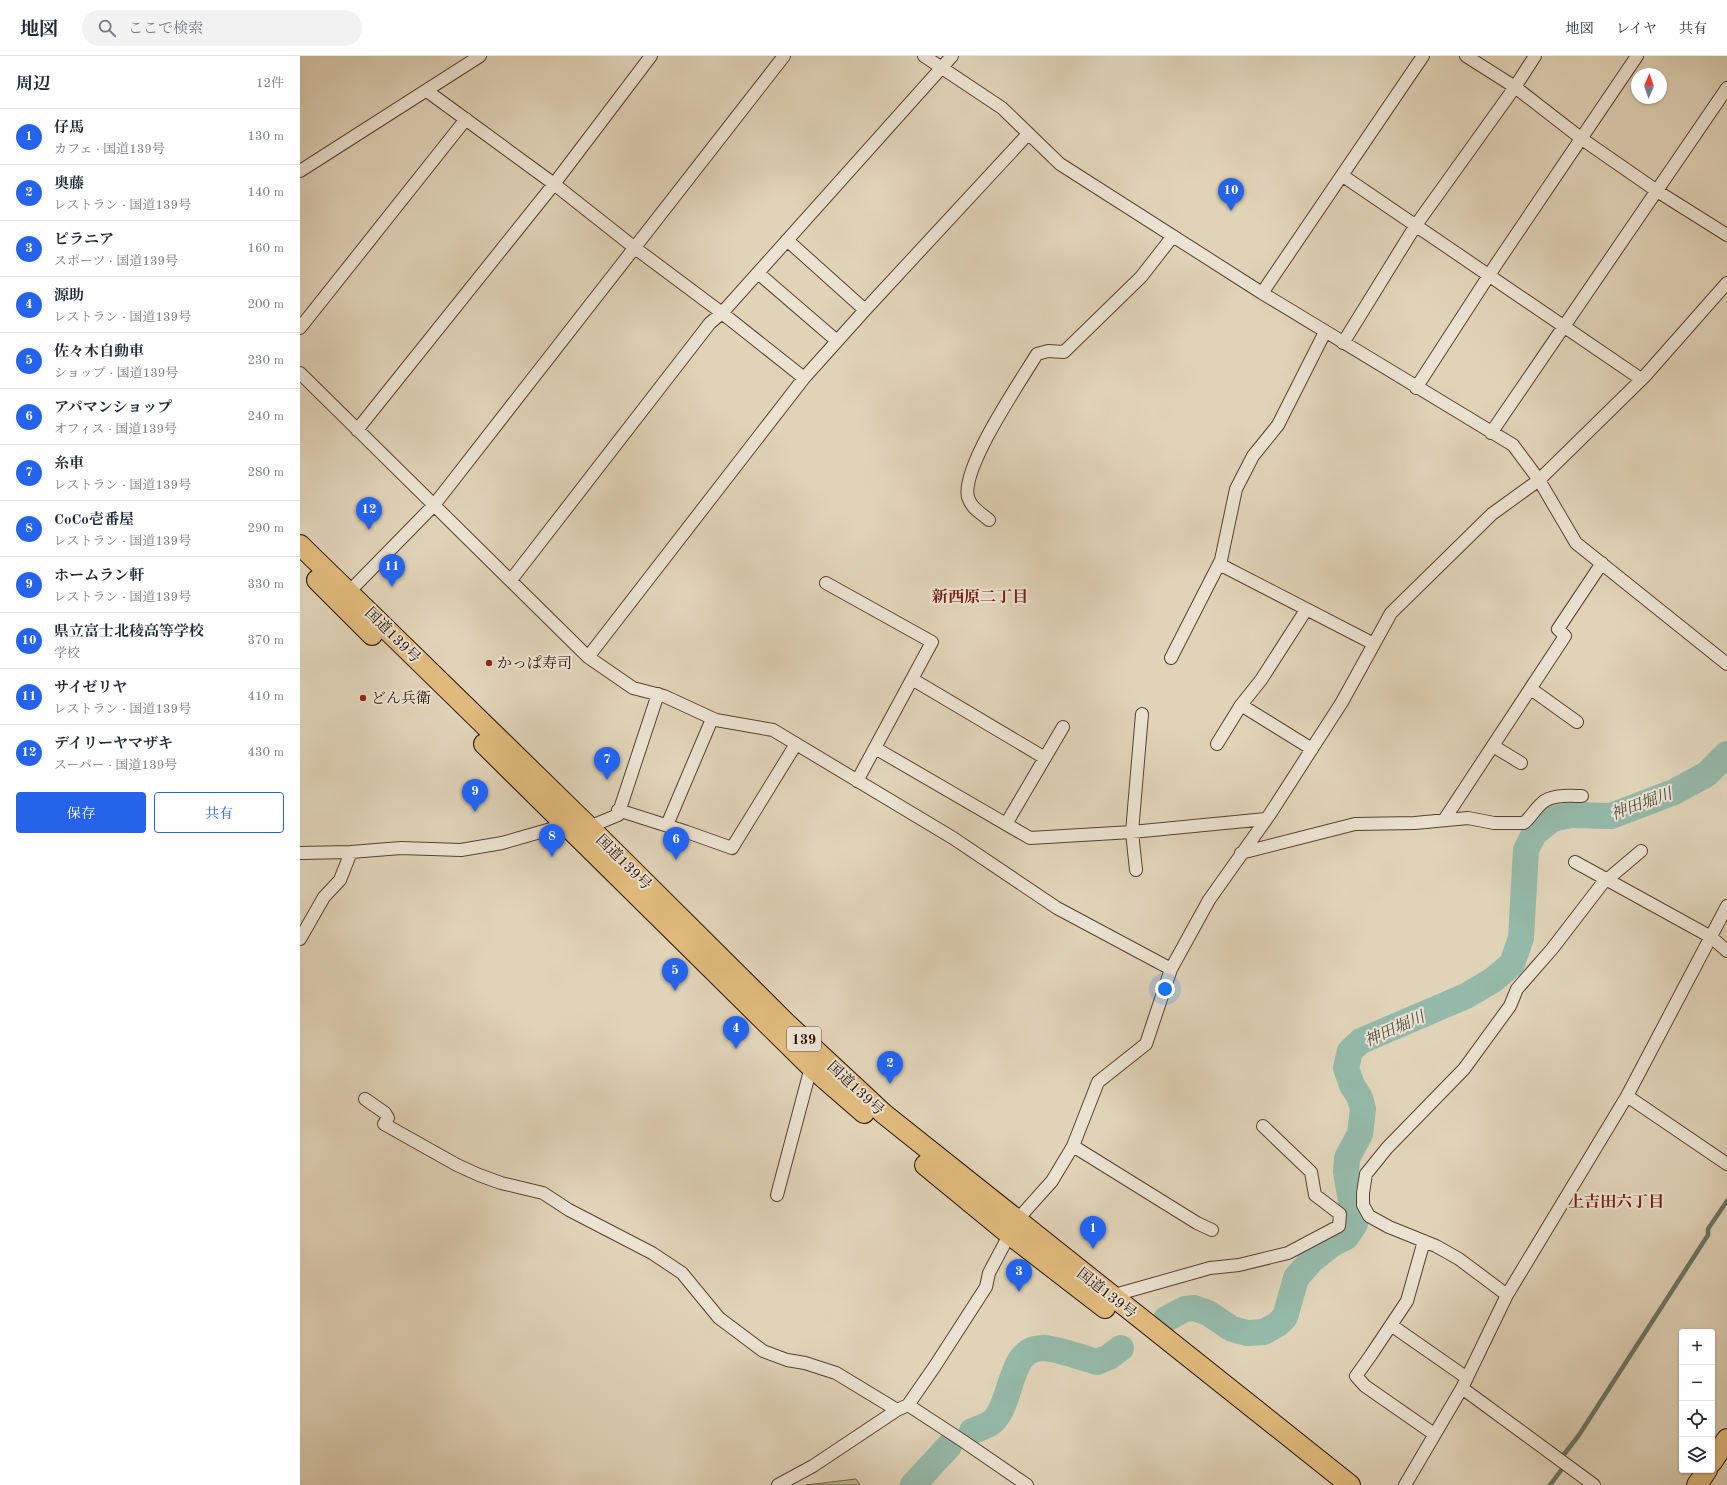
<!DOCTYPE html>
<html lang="ja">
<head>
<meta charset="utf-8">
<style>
  :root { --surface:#fff; --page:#f2f2f3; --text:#1f2937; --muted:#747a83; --line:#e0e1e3; --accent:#2563eb }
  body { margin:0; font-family:"Old Standard TT","Noto Serif JP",serif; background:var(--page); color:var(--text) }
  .controls { position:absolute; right:12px; bottom:12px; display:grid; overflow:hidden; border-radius:4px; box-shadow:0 1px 3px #0004 }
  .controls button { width:36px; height:36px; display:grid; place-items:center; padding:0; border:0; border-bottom:1px solid var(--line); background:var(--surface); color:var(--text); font:20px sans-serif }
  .compass { position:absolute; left:1331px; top:12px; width:36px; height:36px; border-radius:50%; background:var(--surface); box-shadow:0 1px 3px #0004; rotate:2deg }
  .you { position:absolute; left:865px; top:933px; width:14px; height:14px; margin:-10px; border:3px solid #fff; border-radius:50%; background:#1a73e8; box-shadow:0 0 0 6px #1a73e833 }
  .badge { display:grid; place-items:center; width:26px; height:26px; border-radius:50%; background:var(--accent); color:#fff; font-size:13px; font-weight:700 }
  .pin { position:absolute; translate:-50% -33px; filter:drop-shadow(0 1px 2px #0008) }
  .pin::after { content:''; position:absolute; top:21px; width:14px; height:12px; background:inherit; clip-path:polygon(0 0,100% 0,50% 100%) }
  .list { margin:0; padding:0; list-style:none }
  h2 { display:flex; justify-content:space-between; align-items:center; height:52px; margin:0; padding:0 16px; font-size:17px }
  h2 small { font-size:13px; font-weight:400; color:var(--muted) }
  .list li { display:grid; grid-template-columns:26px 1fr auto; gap:12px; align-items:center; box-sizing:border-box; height:56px; padding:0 16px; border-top:1px solid var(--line) }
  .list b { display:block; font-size:15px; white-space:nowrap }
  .list p { margin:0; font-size:13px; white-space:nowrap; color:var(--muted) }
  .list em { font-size:13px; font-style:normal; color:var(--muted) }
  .actions { display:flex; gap:8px; padding:12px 16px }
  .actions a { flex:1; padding:9px 0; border:1px solid var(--accent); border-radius:4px; text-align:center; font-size:14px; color:var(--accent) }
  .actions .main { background:var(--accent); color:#fff }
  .icon { flex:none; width:22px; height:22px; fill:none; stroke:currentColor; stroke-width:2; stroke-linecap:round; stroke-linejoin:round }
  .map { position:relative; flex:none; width:1427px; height:1429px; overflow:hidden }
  header { display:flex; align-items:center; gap:24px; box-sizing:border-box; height:56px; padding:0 20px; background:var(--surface); border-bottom:1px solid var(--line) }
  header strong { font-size:19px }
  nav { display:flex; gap:22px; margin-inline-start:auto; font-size:14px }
  .search { width:280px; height:36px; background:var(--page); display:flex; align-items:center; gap:10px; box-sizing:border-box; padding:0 14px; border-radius:22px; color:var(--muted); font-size:15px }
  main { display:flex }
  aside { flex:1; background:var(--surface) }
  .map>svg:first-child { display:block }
</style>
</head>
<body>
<header>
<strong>地図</strong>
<div class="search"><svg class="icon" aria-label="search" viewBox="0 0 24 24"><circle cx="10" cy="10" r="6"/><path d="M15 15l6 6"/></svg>ここで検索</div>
<nav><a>地図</a><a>レイヤ</a><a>共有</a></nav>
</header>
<main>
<aside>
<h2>周辺<small>12件</small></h2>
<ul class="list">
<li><span class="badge">1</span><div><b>仔馬</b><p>カフェ · 国道139号</p></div><em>130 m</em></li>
<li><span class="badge">2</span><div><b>奥藤</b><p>レストラン · 国道139号</p></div><em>140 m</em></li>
<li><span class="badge">3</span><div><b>ピラニア</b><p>スポーツ · 国道139号</p></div><em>160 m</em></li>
<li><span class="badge">4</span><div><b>源助</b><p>レストラン · 国道139号</p></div><em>200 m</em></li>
<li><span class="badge">5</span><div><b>佐々木自動車</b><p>ショップ · 国道139号</p></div><em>230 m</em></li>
<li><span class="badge">6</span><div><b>アパマンショップ</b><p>オフィス · 国道139号</p></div><em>240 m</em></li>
<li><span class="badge">7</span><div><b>糸車</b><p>レストラン · 国道139号</p></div><em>280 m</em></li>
<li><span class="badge">8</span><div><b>CoCo壱番屋</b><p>レストラン · 国道139号</p></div><em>290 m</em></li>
<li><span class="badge">9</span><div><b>ホームラン軒</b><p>レストラン · 国道139号</p></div><em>330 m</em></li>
<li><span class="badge">10</span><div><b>県立富士北稜高等学校</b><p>学校</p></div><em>370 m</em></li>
<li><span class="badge">11</span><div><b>サイゼリヤ</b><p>レストラン · 国道139号</p></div><em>410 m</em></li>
<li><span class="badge">12</span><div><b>デイリーヤマザキ</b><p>スーパー · 国道139号</p></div><em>430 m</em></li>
</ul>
<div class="actions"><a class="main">保存</a><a>共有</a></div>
</aside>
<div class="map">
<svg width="1427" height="1429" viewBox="0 0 1427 1429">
  <rect width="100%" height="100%" fill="#e0d3b8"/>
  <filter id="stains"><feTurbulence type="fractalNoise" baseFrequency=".005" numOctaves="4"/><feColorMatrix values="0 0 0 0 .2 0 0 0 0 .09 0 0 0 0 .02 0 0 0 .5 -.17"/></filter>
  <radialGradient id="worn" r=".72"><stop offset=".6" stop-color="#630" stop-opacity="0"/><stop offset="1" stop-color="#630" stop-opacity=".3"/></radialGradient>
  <path fill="#baba8a" stroke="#716548" d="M556,1423L560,1429H506Z"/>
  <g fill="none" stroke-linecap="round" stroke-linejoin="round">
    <path stroke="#697567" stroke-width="4.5" d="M1250,1429L1262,1413V1401L1279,1379L1408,1179V1173L1427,1145"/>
    <path stroke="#95b9a8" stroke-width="26" d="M866,1263L885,1253L894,1252L908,1257L932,1273L947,1277L964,1276L978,1268L985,1261L996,1222L1012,1204L1032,1188L1046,1181L1055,1168L1046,1116L1047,1102L1060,1078L1063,1053L1060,1042L1052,1029L1046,1012L1050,995L1061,985L1166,940L1193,924L1212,908L1221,882L1226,794L1234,778L1252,763L1271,759L1311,760L1374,736L1407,718L1427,698
      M672,1375C678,1373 687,1370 692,1366C714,1348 707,1290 744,1292C759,1293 782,1302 797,1306L809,1301L821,1292
      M613,1429L649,1390"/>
    <defs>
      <path id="minor" d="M624,0L702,52L760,108L962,237L1213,389L1239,424L1276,487L1427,608
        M1166,0L1215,31L1282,83L1357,135L1427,179
        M127,35L254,128L335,192L422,257L504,322
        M0,115L180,0
        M1043,120L1341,323
        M487,184L565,254
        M458,217L537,285
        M962,237L1123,0
        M0,272L166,63
        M1043,287L1116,169L1215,31L1235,0
        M0,317L288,601L333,632L364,640L416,664L473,674L653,782L757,852L871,913
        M1116,332L1197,207L1337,0
        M57,374L254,128L351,0
        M1191,377L1427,32
        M689,464C681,457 671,452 668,441C661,412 720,326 737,298L748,295L764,296L841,221L873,180
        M919,508L1074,588
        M211,524L410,267L422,257L652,0
        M526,527L632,586L557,725
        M44,541L134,449L484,0
        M288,601L504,322L565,254L728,78
        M871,602L921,504L936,433L953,400L978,369L1025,276
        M612,623L745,702
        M1231,633L1277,666
        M941,649L1012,693
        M917,688L941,649L961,624L1006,554
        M1193,690L1221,707
        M575,692L730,782L832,776L966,763
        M318,754L387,776L432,792L496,688
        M1144,764L1265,580L1258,573L1302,507
        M706,768L763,671
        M367,769L412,663
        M289,771L318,759L358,638
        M0,797L51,796L101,792L161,794L202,787L251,773L263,767
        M941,797L1055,768L1115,767L1168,762L1194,767H1224C1231,761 1235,753 1242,747C1252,738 1270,740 1282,740
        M1275,806L1411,881L1427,895
        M836,814L832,776L842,658
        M0,883L24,841L40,824L51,796
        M1327,1040L1427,1108
        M65,1043L85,1057L88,1062L84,1068L157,1109L179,1119L201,1127L243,1137L269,1154L352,1197L382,1217L419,1262L463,1295L487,1304L505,1307L536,1317L597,1354
        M773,1090L897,1167L912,1174
        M477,1139L511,1011
        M1124,1185L1107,1245L1071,1299L1056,1320L1065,1330L1134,1378
        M1207,1239L1159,1203L1136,1190L1089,1171L1069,1160L1063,1149V1137L1066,1118L1087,1092L1164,1013L1210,950L1217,933L1252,893L1302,828L1341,795
        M811,1240L910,1212L939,1209L988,1197L1039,1170L1040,1158L1015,1139L1011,1116L963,1070
        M1091,1269L1167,1322
        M1162,1332L1294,1429
        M608,1349L663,1385L727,1429
        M478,1429L513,1410L597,1354L608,1349L635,1310L686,1231L689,1217L717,1164L752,1125L773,1090L798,1026L846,988L871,913L909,844L970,758L1042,646L1091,557L1192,458L1239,424L1344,321L1427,227
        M1105,1429L1162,1332L1207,1239L1327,1040L1427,850"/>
      <path id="trunk" d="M0,489L289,771L486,967L584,1058L1050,1429
        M17,524L72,579
        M184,688L511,1011L564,1057
        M625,1109L709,1178L805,1252
        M1412,1406L1427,1383
        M1397,1429L1407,1414"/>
    </defs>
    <use href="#minor" stroke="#564132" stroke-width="14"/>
    <use href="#trunk" stroke="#281005" stroke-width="22"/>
    <use href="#minor" stroke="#ebe2d1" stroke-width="12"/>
    <use href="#trunk" stroke="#e0ba7c" stroke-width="20"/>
  </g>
  <g fill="#8f2418" stroke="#ebe2d1" stroke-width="1.5">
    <circle cx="189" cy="607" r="4"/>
    <circle cx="63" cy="642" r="4"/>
  </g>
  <g text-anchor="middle" stroke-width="4" stroke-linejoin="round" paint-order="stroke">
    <rect fill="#ebe2d1" stroke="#624f42" stroke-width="1" x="487" y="971" width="34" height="24" rx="3"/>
    <g font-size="14" font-weight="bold" fill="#281005">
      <text x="504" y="988">139</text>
    </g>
    <g font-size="15" fill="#281005" stroke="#ebe2d1">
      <text transform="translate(93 579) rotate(45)" y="5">国道139号</text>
      <text transform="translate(324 806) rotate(45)" y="5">国道139号</text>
      <text transform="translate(556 1032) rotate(43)" y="5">国道139号</text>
      <text transform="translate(807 1237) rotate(38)" y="5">国道139号</text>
    </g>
    <g font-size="15" fill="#281005" stroke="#ebe2d1" text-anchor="start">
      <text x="197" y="612">かっぱ寿司</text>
      <text x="71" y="647">どん兵衛</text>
    </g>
    <g font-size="16" font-weight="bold" fill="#7a1f14" stroke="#ebe2d1">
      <text x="680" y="546">新西原二丁目</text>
      <text x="1316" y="1151">上吉田六丁目</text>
    </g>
    <g font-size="16" font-style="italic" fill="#4e4b3e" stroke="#ebe2d1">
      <text transform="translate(1341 747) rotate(-20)" y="6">神田堀川</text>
      <text transform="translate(1094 972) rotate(-24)" y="6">神田堀川</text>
    </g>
  </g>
  <rect width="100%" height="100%" filter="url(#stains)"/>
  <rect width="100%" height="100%" fill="url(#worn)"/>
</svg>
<div class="controls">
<button>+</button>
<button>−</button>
<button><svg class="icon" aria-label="locate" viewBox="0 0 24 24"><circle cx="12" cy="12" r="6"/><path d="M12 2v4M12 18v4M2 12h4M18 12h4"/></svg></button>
<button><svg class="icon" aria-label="layers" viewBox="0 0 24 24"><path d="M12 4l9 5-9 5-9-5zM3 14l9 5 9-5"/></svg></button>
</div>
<svg class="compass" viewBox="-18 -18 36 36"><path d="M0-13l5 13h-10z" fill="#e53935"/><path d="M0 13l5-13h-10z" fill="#747a83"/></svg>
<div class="you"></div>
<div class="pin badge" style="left:793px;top:1193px">1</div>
<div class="pin badge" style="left:590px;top:1028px">2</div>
<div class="pin badge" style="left:719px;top:1236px">3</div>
<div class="pin badge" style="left:436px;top:993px">4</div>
<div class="pin badge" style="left:375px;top:935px">5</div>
<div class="pin badge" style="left:376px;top:804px">6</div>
<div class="pin badge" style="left:307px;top:724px">7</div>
<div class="pin badge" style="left:252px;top:801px">8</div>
<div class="pin badge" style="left:175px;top:756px">9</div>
<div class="pin badge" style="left:931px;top:155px">10</div>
<div class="pin badge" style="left:92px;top:531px">11</div>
<div class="pin badge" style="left:69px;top:474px">12</div>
</div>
</main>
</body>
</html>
